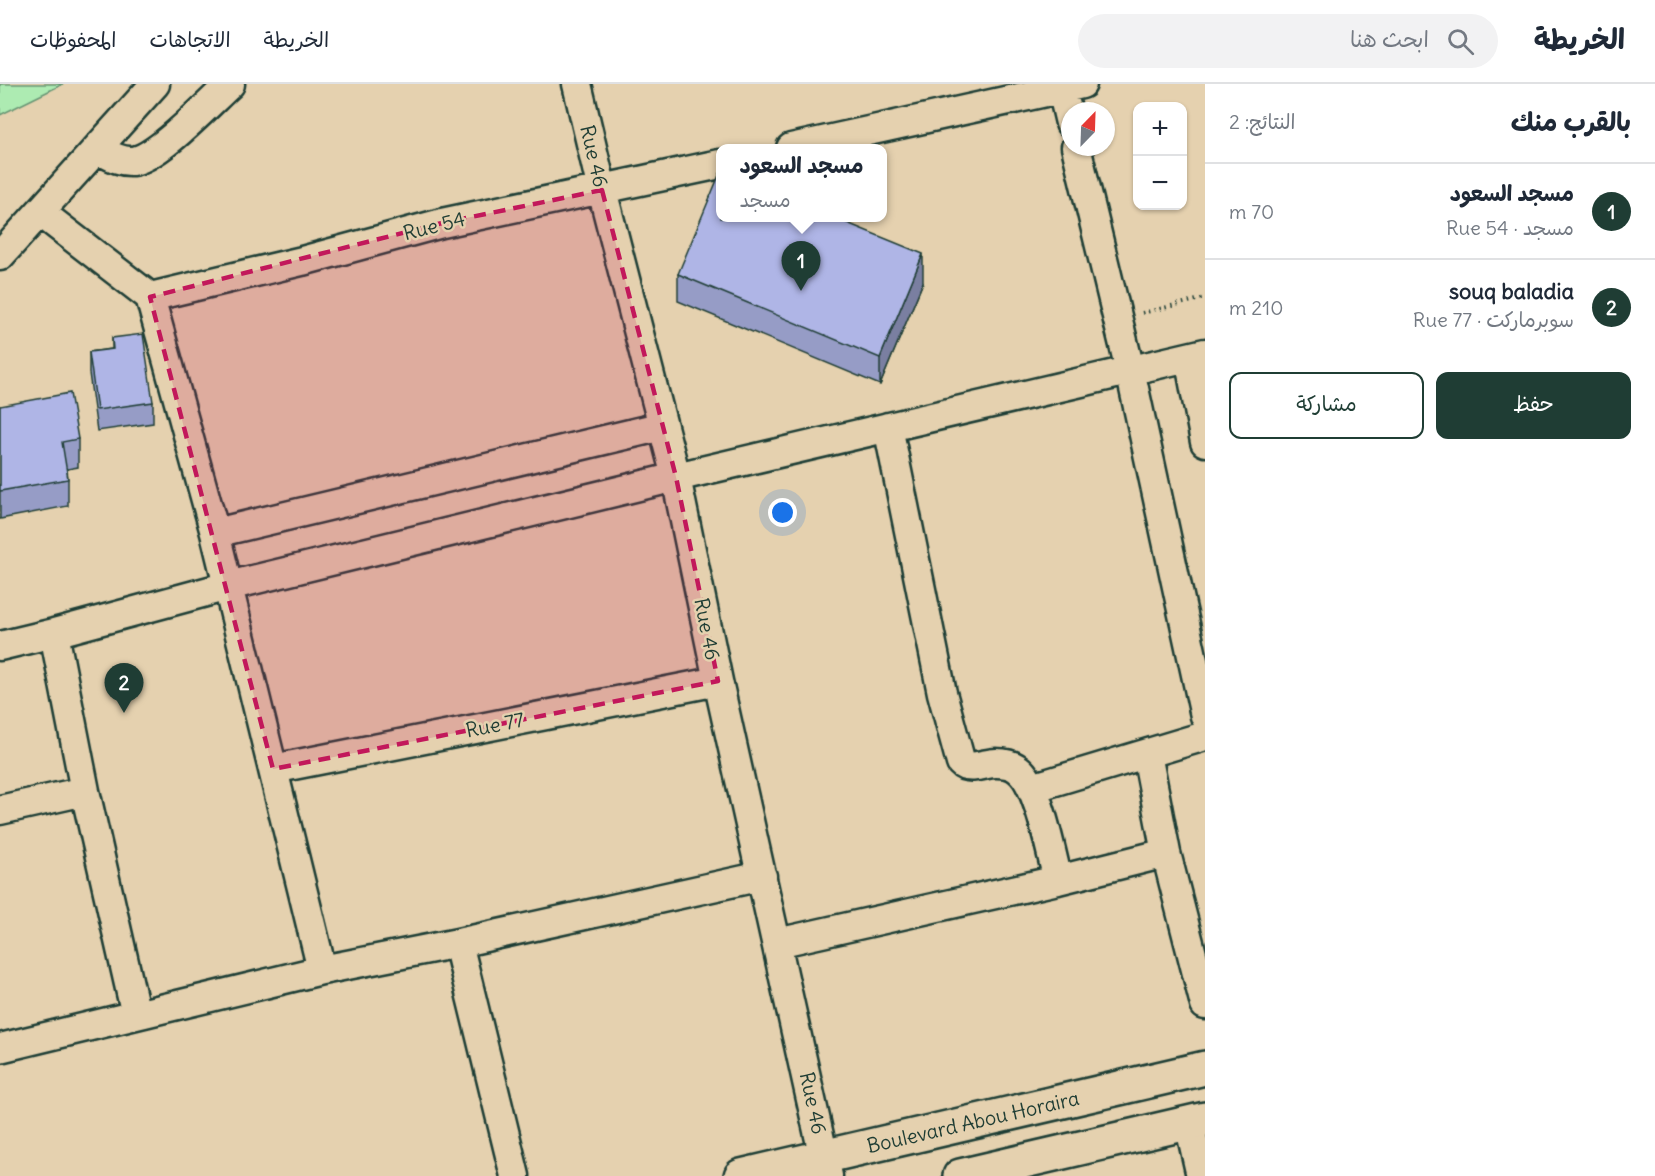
<!DOCTYPE html>
<html lang="ar">
<head>
<meta charset="utf-8">
<style>
  :root { --surface:#fff; --page:#f2f2f3; --text:#1f2937; --muted:#747a83; --line:#e0e1e3; --accent:#1f3d34 }
  body { margin:0; font-family:Delius,"Playpen Sans Arabic",sans-serif; background:var(--page); color:var(--text); direction:rtl }
  .controls { position:absolute; right:18px; top:18px; display:grid; overflow:hidden; border-radius:12px; box-shadow:0 2px 4px #0004 }
  .controls button { width:54px; height:54px; display:grid; place-items:center; padding:0; border:0; border-bottom:2px solid var(--line); background:var(--surface); color:var(--text); font:30px sans-serif }
  .compass { position:absolute; left:1061px; top:18px; width:54px; height:54px; border-radius:50%; background:var(--surface); box-shadow:0 2px 4px #0004; rotate:23deg }
  .you { position:absolute; left:783px; top:429px; width:21px; height:21px; margin:-15px; border:4px solid #fff; border-radius:50%; background:#1a73e8; box-shadow:0 0 0 9px #1a73e833 }
  .badge { display:grid; place-items:center; width:39px; height:39px; border-radius:50%; background:var(--accent); color:#fff; font-size:20px; font-weight:700 }
  .pin { position:absolute; translate:-50% -50px; filter:drop-shadow(0 2px 3px #0008) }
  .pin::after { content:''; position:absolute; top:32px; width:21px; height:18px; background:inherit; clip-path:polygon(0 0,100% 0,50% 100%) }
  .popup { position:absolute; left:716px; top:60px; width:171px; height:78px; box-sizing:border-box; display:grid; place-content:center; border-radius:12px; background:var(--surface); filter:drop-shadow(0 2px 4px #0005); font-size:20px; white-space:nowrap; color:var(--muted) }
  .popup b { font-size:22px; color:var(--text) }
  .popup::after { content:''; position:absolute; left:50%; top:100%; margin-left:-12px; border:12px solid transparent; border-top-color:var(--surface) }
  .list { margin:0; padding:0; list-style:none }
  h2 { display:flex; justify-content:space-between; align-items:center; height:78px; margin:0; padding:0 24px; font-size:26px }
  h2 small { font-size:20px; font-weight:400; color:var(--muted) }
  .list li { display:grid; grid-template-columns:39px 1fr auto; gap:18px; align-items:center; box-sizing:border-box; height:96px; padding:0 24px; border-top:2px solid var(--line) }
  .list b { display:block; font-size:22px; white-space:nowrap }
  .list p { margin:0; font-size:20px; white-space:nowrap; color:var(--muted) }
  .list em { font-size:20px; font-style:normal; color:var(--muted) }
  .actions { display:flex; gap:12px; padding:18px 24px }
  .actions a { flex:1; padding:14px 0; border:2px solid var(--accent); border-radius:12px; text-align:center; font-size:21px; color:var(--accent) }
  .actions .main { background:var(--accent); color:#fff }
  .icon { flex:none; width:33px; height:33px; fill:none; stroke:currentColor; stroke-width:2; stroke-linecap:round; stroke-linejoin:round }
  .map { position:relative; flex:none; width:1205px; height:1092px; overflow:hidden; direction:ltr }
  header { display:flex; align-items:center; gap:36px; box-sizing:border-box; height:84px; padding:0 30px; background:var(--surface); border-bottom:2px solid var(--line) }
  header strong { font-size:28px }
  nav { display:flex; gap:33px; margin-inline-start:auto; font-size:21px }
  .search { width:420px; height:54px; background:var(--page); display:flex; align-items:center; gap:15px; box-sizing:border-box; padding:0 21px; border-radius:33px; color:var(--muted); font-size:22px }
  main { display:flex }
  aside { flex:1; background:var(--surface) }
  .map>svg:first-child { display:block }
</style>
</head>
<body>
<header>
<strong>الخريطة</strong>
<div class="search"><svg class="icon" aria-label="search" viewBox="0 0 24 24"><circle cx="10" cy="10" r="6"/><path d="M15 15l6 6"/></svg>ابحث هنا</div>
<nav><a>الخريطة</a><a>الاتجاهات</a><a>المحفوظات</a></nav>
</header>
<main>
<aside>
<h2>بالقرب منك<small>النتائج: 2</small></h2>
<ul class="list">
<li><span class="badge">1</span><div><b>مسجد السعود</b><p>مسجد · Rue 54</p></div><em>70 m</em></li>
<li><span class="badge">2</span><div><b>souq baladia</b><p>سوبرماركت · Rue 77</p></div><em>210 m</em></li>
</ul>
<div class="actions"><a class="main">حفظ</a><a>مشاركة</a></div>
</aside>
<div class="map">
<svg width="1205" height="1092" viewBox="0 0 1205 1092">
  <rect width="100%" height="100%" fill="#e5d1af"/>
  <filter id="ink" filterUnits="userSpaceOnUse"><feTurbulence type="fractalNoise" baseFrequency=".0167" numOctaves="2"/><feDisplacementMap in="SourceGraphic" scale="12" xChannelSelector="R" yChannelSelector="G"/><feConvolveMatrix kernelMatrix="1 2 1 2 8 2 1 2 1" color-interpolation-filters="sRGB"/></filter>
  <g filter="url(#ink)">
    <path fill="#adebb2" stroke="#669473" stroke-width="1.5" d="M0,0H63L0,31Z"/>
    <g fill="none" stroke-linecap="round" stroke-linejoin="round">
      <defs>
        <path id="minor" d="M577,0L602,106L676,393L718,597L828,1092
          M1062,5L1070,39
          M1076,63L1130,286L1205,632
          M791,64L1082,0
          M97,65C108,70 119,78 132,77C157,75 210,18 230,0
          M40,128L150,213L215,449L322,886
          M0,172L155,0
          M150,213L302,177L442,139L720,80
          M1189,273L1205,358
          M888,343L942,609L961,679C968,687 985,679 996,679C1003,679 1012,680 1018,685C1039,700 1051,770 1058,796
          M215,449L663,342
          M54,549L85,707L136,931
          M0,562L54,549L228,502L676,393L1205,269
          M1147,670L1166,769L1205,921
          M273,685L718,597
          M1032,704L1205,652
          M0,726L85,707
          M458,859L515,1092
          M777,859L1058,796L1166,769
          M0,964L322,886L458,859L762,792
          M1189,1039L1201,1092"/>
        <path id="major" d="M741,1092L1205,984
          M960,1092L1205,1035"/>
      </defs>
      <use href="#minor" stroke="#1f3d34" stroke-width="33"/>
      <use href="#major" stroke="#1f3d34" stroke-width="38"/>
      <path stroke="#1f3d34" stroke-width="4" stroke-dasharray="1.5 4.5" stroke-linecap="butt" d="M1142,229L1205,214"/>
      <use href="#minor" stroke="#e5d1af" stroke-width="28"/>
      <use href="#major" stroke="#e5d1af" stroke-width="33"/>
    </g>
    <path fill="#969cc6" stroke="#1f3d34" stroke-width="1.5" d="M678,190L923,198L880,301L678,217Z
      M112,254L153,318V339L97,347L89,289V268L112,265Z
      M0,322L78,355V383L67,385L68,395V422L0,435Z"/>
    <path fill="#7a7fa1" stroke="#1f3d34" stroke-width="1.5" d="M923,170V198L880,301V274Z"/>
    <path fill="#afb5e6" stroke="#1f3d34" stroke-width="1.5" d="M720,89V134H835L923,170L880,274L678,190Z
      M143,250L153,318L97,326L89,268L113,265L112,254Z
      M70,309L78,355L62,358L68,395L0,407V322Z"/>
  </g>
  <path fill="#c2185b" fill-opacity="0.2" stroke="#c2185b" stroke-width="4.5" stroke-dasharray="12 8" stroke-linejoin="round" d="M602,106L676,393L718,597L273,685L150,213L442,139Z"/>
  <g text-anchor="middle" stroke-width="5" stroke-linejoin="round" paint-order="stroke">
    <g font-size="20" fill="#1f3d34" stroke="#e5d1af">
      <text transform="translate(594 72) rotate(77)" y="7">Rue 46</text>
      <text transform="translate(434 142) rotate(-14)" y="7">Rue 54</text>
      <text transform="translate(707 545) rotate(79)" y="7">Rue 46</text>
      <text transform="translate(495 641) rotate(-11)" y="7">Rue 77</text>
      <text transform="translate(813 1019) rotate(78)" y="7">Rue 46</text>
      <text transform="translate(973 1038) rotate(-13)" y="7">Boulevard Abou Horaira</text>
    </g>
  </g>
</svg>
<div class="controls">
<button>+</button>
<button>−</button>
</div>
<svg class="compass" viewBox="-18 -18 36 36"><path d="M0-13l5 13h-10z" fill="#e53935"/><path d="M0 13l5-13h-10z" fill="#747a83"/></svg>
<div class="you"></div>
<div class="pin badge" style="left:801px;top:207px">1</div>
<div class="popup"><b>مسجد السعود</b>مسجد</div>
<div class="pin badge" style="left:124px;top:629px">2</div>
</div>
</main>
</body>
</html>
